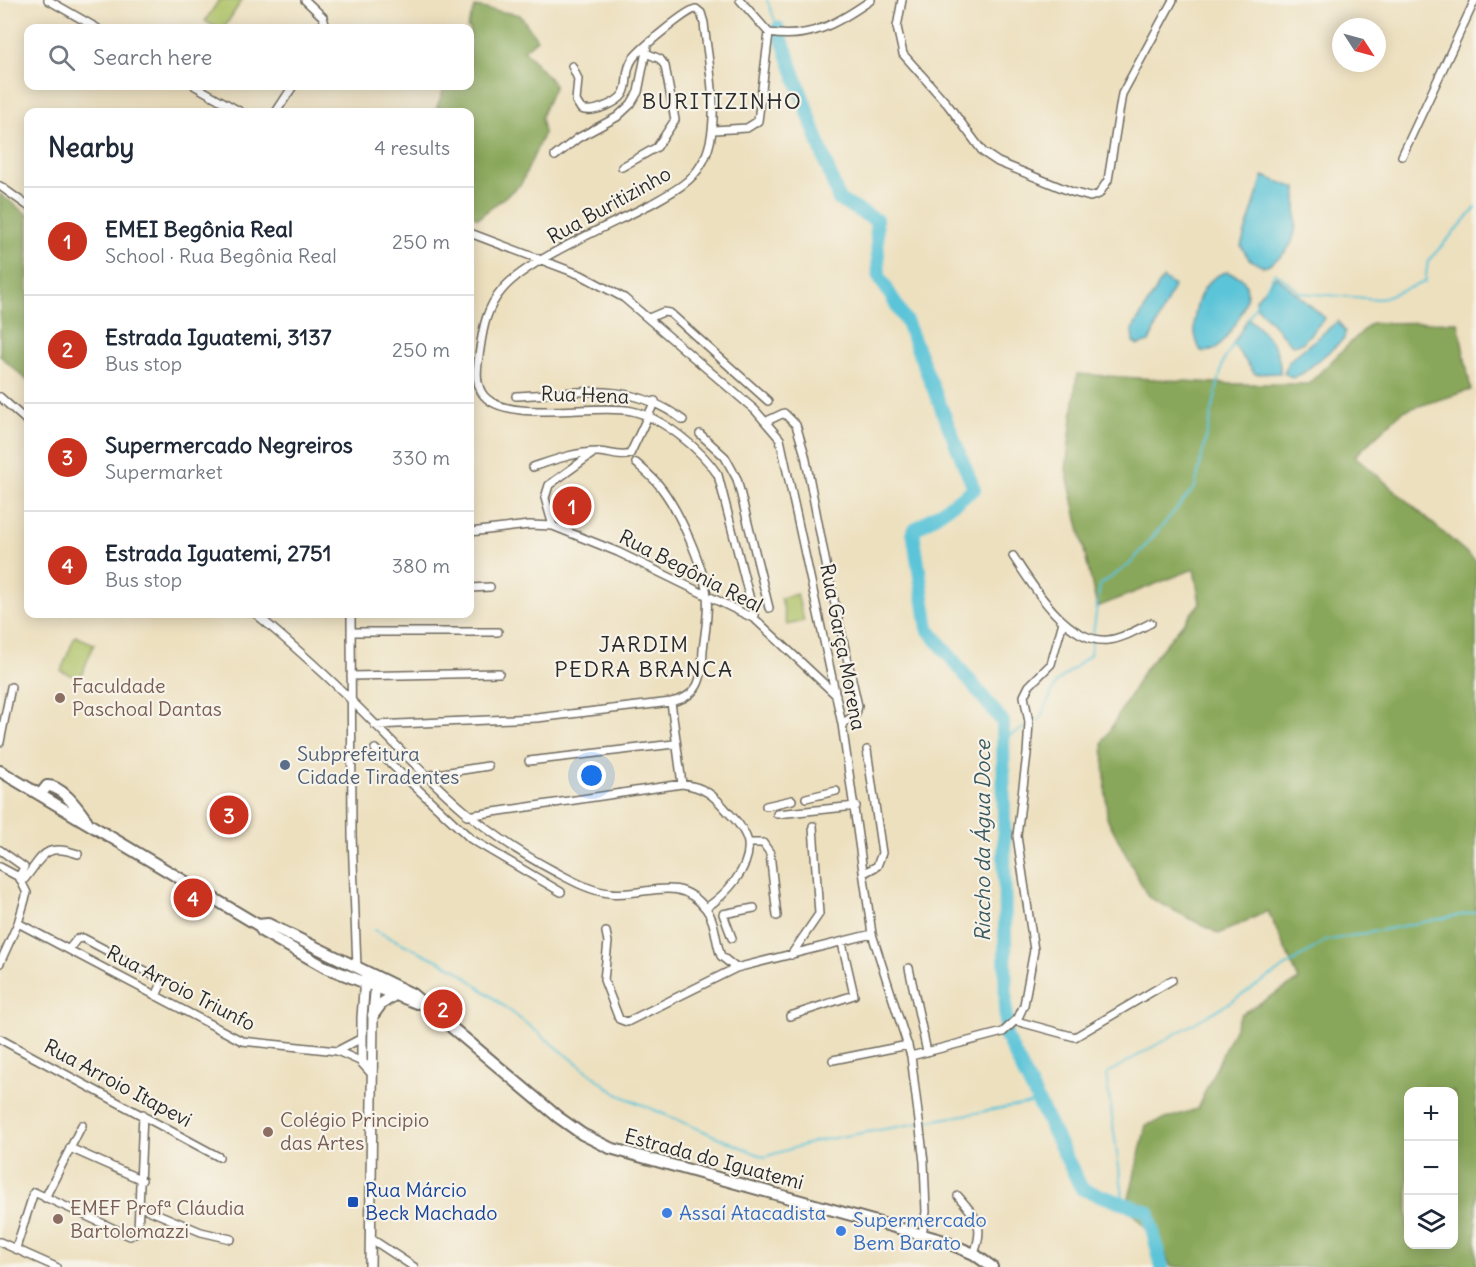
<!DOCTYPE html>
<html lang="en">
<head>
<meta charset="utf-8">
<style>
  :root { --surface:#fff; --page:#f2f2f3; --text:#1f2937; --muted:#747a83; --line:#e0e1e3; --accent:#c8321e }
  body { margin:0; font-family:Delius,sans-serif; background:var(--page); color:var(--text) }
  .controls { position:absolute; right:18px; bottom:18px; display:grid; overflow:hidden; border-radius:12px; box-shadow:0 3px 15px #0003 }
  .controls button { width:54px; height:54px; display:grid; place-items:center; padding:0; border:0; border-bottom:2px solid var(--line); background:var(--surface); color:var(--text); font:30px sans-serif }
  .compass { position:absolute; left:1332px; top:18px; width:54px; height:54px; border-radius:50%; background:var(--surface); box-shadow:0 3px 15px #0003; rotate:126deg }
  .you { position:absolute; left:592px; top:776px; width:21px; height:21px; margin:-15px; border:4px solid #fff; border-radius:50%; background:#1a73e8; box-shadow:0 0 0 9px #1a73e833 }
  .badge { display:grid; place-items:center; width:39px; height:39px; border-radius:50%; background:var(--accent); color:#fff; font-size:20px; font-weight:700 }
  .pin { position:absolute; translate:-50% -50%; border:3px solid #fff; box-shadow:0 2px 6px #0006 }
  .list { margin:0; padding:0; list-style:none }
  h2 { display:flex; justify-content:space-between; align-items:center; height:78px; margin:0; padding:0 24px; font-size:26px }
  h2 small { font-size:20px; font-weight:400; color:var(--muted) }
  .list li { display:grid; grid-template-columns:39px 1fr auto; gap:18px; align-items:center; box-sizing:border-box; height:108px; padding:0 24px; border-top:2px solid var(--line) }
  .list b { display:block; font-size:22px; white-space:nowrap }
  .list p { margin:0; font-size:20px; white-space:nowrap; color:var(--muted) }
  .list em { font-size:20px; font-style:normal; color:var(--muted) }
  .icon { flex:none; width:33px; height:33px; fill:none; stroke:currentColor; stroke-width:2; stroke-linecap:round; stroke-linejoin:round }
  .map { position:relative; flex:none; width:1476px; height:1267px; overflow:hidden }
  .search { position:absolute; background:var(--surface); box-shadow:0 3px 15px #0003; left:24px; top:24px; width:450px; height:66px; display:flex; align-items:center; gap:15px; box-sizing:border-box; padding:0 21px; border-radius:12px; color:var(--muted); font-size:22px }
  .panel { position:absolute; background:var(--surface); box-shadow:0 3px 15px #0003; left:24px; top:108px; width:450px; height:510px; border-radius:12px }
  .map>svg:first-child { display:block }
</style>
</head>
<body>
<div class="map">
<svg width="1476" height="1267" viewBox="0 0 1476 1267">
  <rect width="100%" height="100%" fill="#f7f3e8"/>
  <filter id="ink" filterUnits="userSpaceOnUse"><feTurbulence type="fractalNoise" baseFrequency=".0167" numOctaves="2"/><feDisplacementMap in="SourceGraphic" scale="12" xChannelSelector="R" yChannelSelector="G"/><feConvolveMatrix kernelMatrix="1 2 1 2 8 2 1 2 1" color-interpolation-filters="sRGB"/></filter>
  <filter id="wash" filterUnits="userSpaceOnUse"><feTurbulence type="fractalNoise" baseFrequency=".008" numOctaves="4" result="noise"/><feDisplacementMap in="SourceGraphic" scale="24" xChannelSelector="R" yChannelSelector="G"/><feGaussianBlur stdDeviation="1.35" result="paint"/><feColorMatrix in="noise" values="0 0 0 0 0 0 0 0 0 0 0 0 0 0 0 0 0 1.4 0 .05"/><feComposite in="paint" operator="in"/></filter>
  <g filter="url(#wash)">
    <rect width="100%" height="100%" fill="#ede0bf"/>
    <path fill="#acc165" stroke="#6c7648" stroke-width="1.5" d="M219,0H242L224,28H217L205,21Z
      M797,594L804,621L787,625L781,598Z
      M75,636L94,644L80,679L61,671Z"/>
    <path fill="#89a75a" stroke="#5a6942" stroke-width="1.5" fill-rule="evenodd" d="M475,7L520,15L537,39L524,50L555,85L541,117L544,133L521,184L478,218L470,214V112H435L445,86H470V28H467Z
      M0,194L28,215V381L0,356Z
      M1458,322L1471,390L1403,411L1355,456L1476,561V1267H1171L1162,1246L1127,1207L1146,1125L1197,1109L1241,1014L1299,980L1268,911L1219,934L1148,897L1107,818L1103,742L1145,669L1200,603L1194,569L1097,607L1066,470L1077,374L1231,384H1308L1371,323ZM1408,1092H1454V1244H1408Z"/>
    <path fill="#5bc4d8" stroke="#437882" stroke-width="1.5" d="M1263,176L1296,188C1296,226 1302,250 1263,267L1249,259L1241,246Z
      M1227,272C1231,274 1237,275 1241,278C1259,294 1230,337 1215,349C1210,352 1206,352 1201,351C1186,326 1197,278 1227,272Z
      M1276,276L1325,318L1302,343L1292,345L1257,307L1256,299Z
      M1163,278L1174,286L1149,342L1138,345L1133,342L1132,330Z
      M1248,318C1268,337 1281,345 1280,373L1255,374L1233,344Z
      M1338,321L1345,332L1344,339L1303,373L1293,378L1284,373L1290,360Z"/>
    <g fill="none" stroke-linecap="round" stroke-linejoin="round">
      <path stroke="#5bc4d8" stroke-width="2" d="M767,0L778,28
        M1265,290L1275,272L1301,293L1379,299L1425,282L1428,261L1476,208
        M1248,319L1257,303
        M1031,724L1041,718L1056,683L1090,655L1100,585L1130,564L1195,487L1223,362L1235,342
        M1003,739L1026,727
        M374,930L456,969L617,1094L764,1157L817,1141L1038,1102
        M1124,1204L1106,1074L1229,1003L1325,941L1476,912"/>
      <path stroke="#5bc4d8" stroke-width="14" d="M778,28L839,200L876,220L879,276L907,323L974,489L913,531L928,629L1003,722L1006,1037L1082,1189L1148,1212L1162,1267"/>
    </g>
  </g>
  <g filter="url(#ink)">
    <g fill="none" stroke-linecap="round" stroke-linejoin="round">
      <defs>
        <path id="minor" d="M48,0L97,28
          M305,0L323,17L326,28
          M740,0L769,33C810,40 838,23 871,0
          M902,0L897,27L903,54L948,105L983,152L998,162L1072,192L1090,197L1099,194L1108,180L1122,94L1173,0
          M572,66L578,79L576,101L581,109C589,112 596,110 603,107C638,95 620,79 632,60C637,51 688,9 696,9L701,13L704,23C708,65 724,128 701,165C690,184 668,194 651,204C613,224 526,260 502,290C487,307 483,327 480,349C478,363 474,380 482,393C502,425 597,403 632,411C663,418 701,449 718,475L755,619
          M195,86L241,112
          M276,112L293,86
          M714,130L747,128L758,121L769,33
          M555,156L578,138L617,117L631,104L638,92L647,46
          M1402,156L1475,0
          M622,167L657,147L675,120L665,66L660,59L646,53
          M0,186L28,206
          M470,233L581,275L624,298L755,410L780,439L842,724L872,934L911,1056L924,1162L926,1212L922,1234
          M649,318L663,312L670,313L768,401
          M516,396C579,393 630,380 683,420
          M0,397L28,422
          M767,421L784,413L796,425L805,455L827,569L858,706L856,714L842,724
          M700,434L725,457L737,479L769,608
          M533,467C554,460 575,452 598,452C609,452 620,458 630,454L655,401
          M553,526L545,498L549,485L592,454
          M470,532L529,525L553,526L618,552L755,619L836,695
          M1013,556C1032,585 1067,644 1108,640C1122,639 1138,629 1151,623
          M470,588L490,587
          M256,614C289,642 323,671 353,702C422,770 466,825 554,871C571,880 590,891 609,893C644,898 678,872 706,909C716,921 715,941 721,956L736,968
          M351,614L352,835L357,968
          M351,632H498
          M351,676L499,673
          M671,702L682,784
          M375,725L537,718L671,702C701,696 702,677 703,650C705,633 709,612 707,595C703,565 680,513 662,489C655,479 645,471 636,463
          M0,742L11,687
          M375,749L471,839L561,892
          M529,761L674,744
          M424,776L488,766
          M806,798L836,791
          M766,806L792,800
          M777,814L856,806
          M467,816L682,784C704,787 714,795 728,812C736,820 746,831 748,843C751,869 725,895 706,908
          M748,843H763L770,853L777,916
          M0,850L24,867L19,877
          M0,867L19,877L27,893L18,923L0,963
          M864,873L877,866L882,853L867,750
          M23,881C43,857 43,842 78,854
          M18,923L242,1041L337,1051L362,1062
          M606,932L608,942L604,980L619,1019L627,1022L736,968L872,934
          M732,938L723,914L754,908
          M69,949L77,939L83,938L157,977L161,985L156,996
          M791,955L819,914L813,826
          M909,968L927,1052
          M790,1016L854,995L842,943
          M1016,1021L1075,1037L1172,980
          M0,1039L219,1157
          M337,1051L362,1038
          M911,1056L1003,1032L1018,1018L1024,1005L1034,950L1017,836L1027,754L1029,722L1024,696L1029,686L1051,664L1063,622
          M833,1060L908,1045
          M70,1148L142,1180
          M958,1196C977,1219 985,1224 974,1254
          M45,1198L82,1125
          M141,1207L201,1232L231,1239
          M370,1238L414,1267
          M0,1242L56,1267
          M16,1248L34,1192L130,1236L138,1231L143,1114"/>
        <path id="secondary" d="M365,978L362,1018V1062L372,1073
          M370,1267L373,1015L376,982"/>
        <path id="primary" d="M0,771L258,925L263,932L325,967L417,1003
          M40,795L47,786C62,785 79,810 87,821
          M258,925L268,924L412,994L558,1117L582,1134L610,1148L941,1240L974,1254L992,1267
          M373,1015L381,1004L396,994"/>
      </defs>
      <use href="#minor" stroke="#6f6a5f" stroke-width="10"/>
      <use href="#secondary" stroke="#6f6a5f" stroke-width="12"/>
      <use href="#primary" stroke="#6f6a5f" stroke-width="14"/>
      <use href="#minor" stroke="#fff" stroke-width="7"/>
      <use href="#secondary" stroke="#fff" stroke-width="9"/>
      <use href="#primary" stroke="#fff" stroke-width="10"/>
    </g>
  </g>
  <g fill="#8d6e63" stroke="#f7f3e8" stroke-width="2">
    <circle cx="60" cy="698" r="6"/>
    <circle cx="268" cy="1132" r="6"/>
    <circle cx="58" cy="1219" r="6"/>
  </g>
  <circle fill="#5c6f8a" stroke="#f7f3e8" stroke-width="2" cx="285" cy="765" r="6"/>
  <rect fill="#1a4fb4" stroke="#f7f3e8" stroke-width="2" x="347" y="1196" width="12" height="12" rx="3"/>
  <g fill="#3f7fe0" stroke="#f7f3e8" stroke-width="2">
    <circle cx="667" cy="1213" r="6"/>
    <circle cx="841" cy="1231" r="6"/>
  </g>
  <g text-anchor="middle" stroke-width="4.5" stroke-linejoin="round" paint-order="stroke">
    <g font-size="20" fill="#2b2b2b" stroke="#f7f3e8">
      <text transform="translate(609 205) rotate(-29)" y="7">Rua Buritizinho</text>
      <text transform="translate(585 395) rotate(2)" y="7">Rua Hena</text>
      <text transform="translate(691 571) rotate(27)" y="7">Rua Begônia Real</text>
      <text transform="translate(843 647) rotate(79)" y="7">Rua Garça Morena</text>
      <text transform="translate(181 988) rotate(27)" y="7">Rua Arroio Triunfo</text>
      <text transform="translate(118 1083) rotate(28)" y="7">Rua Arroio Itapevi</text>
      <text transform="translate(714 1159) rotate(15)" y="7">Estrada do Iguatemi</text>
    </g>
    <g font-size="20" fill="#785e54" stroke="#f7f3e8" text-anchor="start">
      <text x="72" y="693">Faculdade<tspan x="72" dy="23">Paschoal Dantas</tspan></text>
      <text x="280" y="1127">Colégio Principio<tspan x="280" dy="23">das Artes</tspan></text>
      <text x="70" y="1215">EMEF Profª Cláudia<tspan x="70" dy="23">Bartolomazzi</tspan></text>
    </g>
    <g font-size="20" fill="#4e5e75" stroke="#f7f3e8" text-anchor="start">
      <text x="297" y="761">Subprefeitura<tspan x="297" dy="23">Cidade Tiradentes</tspan></text>
    </g>
    <g font-size="20" fill="#164399" stroke="#f7f3e8" text-anchor="start">
      <text x="365" y="1197">Rua Márcio<tspan x="365" dy="23">Beck Machado</tspan></text>
    </g>
    <g font-size="20" fill="#366cbe" stroke="#f7f3e8" text-anchor="start">
      <text x="679" y="1220">Assaí Atacadista</text>
      <text x="853" y="1227">Supermercado<tspan x="853" dy="23">Bem Barato</tspan></text>
    </g>
    <g font-size="21" font-style="italic" fill="#39595f" stroke="#f7f3e8">
      <text transform="translate(983 841) rotate(-90)" y="7">Riacho da Água Doce</text>
    </g>
    <g font-size="22" letter-spacing="1.5" fill="#2b2b2b" stroke="#f7f3e8">
      <text x="722" y="109">BURITIZINHO</text>
      <text x="644" y="652">JARDIM<tspan x="644" dy="25">PEDRA BRANCA</tspan></text>
    </g>
  </g>
</svg>
<div class="controls">
<button>+</button>
<button>−</button>
<button><svg class="icon" aria-label="layers" viewBox="0 0 24 24"><path d="M12 4l9 5-9 5-9-5zM3 14l9 5 9-5"/></svg></button>
</div>
<svg class="compass" viewBox="-18 -18 36 36"><path d="M0-13l5 13h-10z" fill="#e53935"/><path d="M0 13l5-13h-10z" fill="#747a83"/></svg>
<div class="you"></div>
<div class="pin badge" style="left:572px;top:506px">1</div>
<div class="pin badge" style="left:443px;top:1009px">2</div>
<div class="pin badge" style="left:229px;top:815px">3</div>
<div class="pin badge" style="left:193px;top:898px">4</div>
<div class="search"><svg class="icon" aria-label="search" viewBox="0 0 24 24"><circle cx="10" cy="10" r="6"/><path d="M15 15l6 6"/></svg>Search here</div>
<section class="panel">
<h2>Nearby<small>4 results</small></h2>
<ul class="list">
<li><span class="badge">1</span><div><b>EMEI Begônia Real</b><p>School · Rua Begônia Real</p></div><em>250 m</em></li>
<li><span class="badge">2</span><div><b>Estrada Iguatemi, 3137</b><p>Bus stop</p></div><em>250 m</em></li>
<li><span class="badge">3</span><div><b>Supermercado Negreiros</b><p>Supermarket</p></div><em>330 m</em></li>
<li><span class="badge">4</span><div><b>Estrada Iguatemi, 2751</b><p>Bus stop</p></div><em>380 m</em></li>
</ul>
</section>
</div>
</body>
</html>
